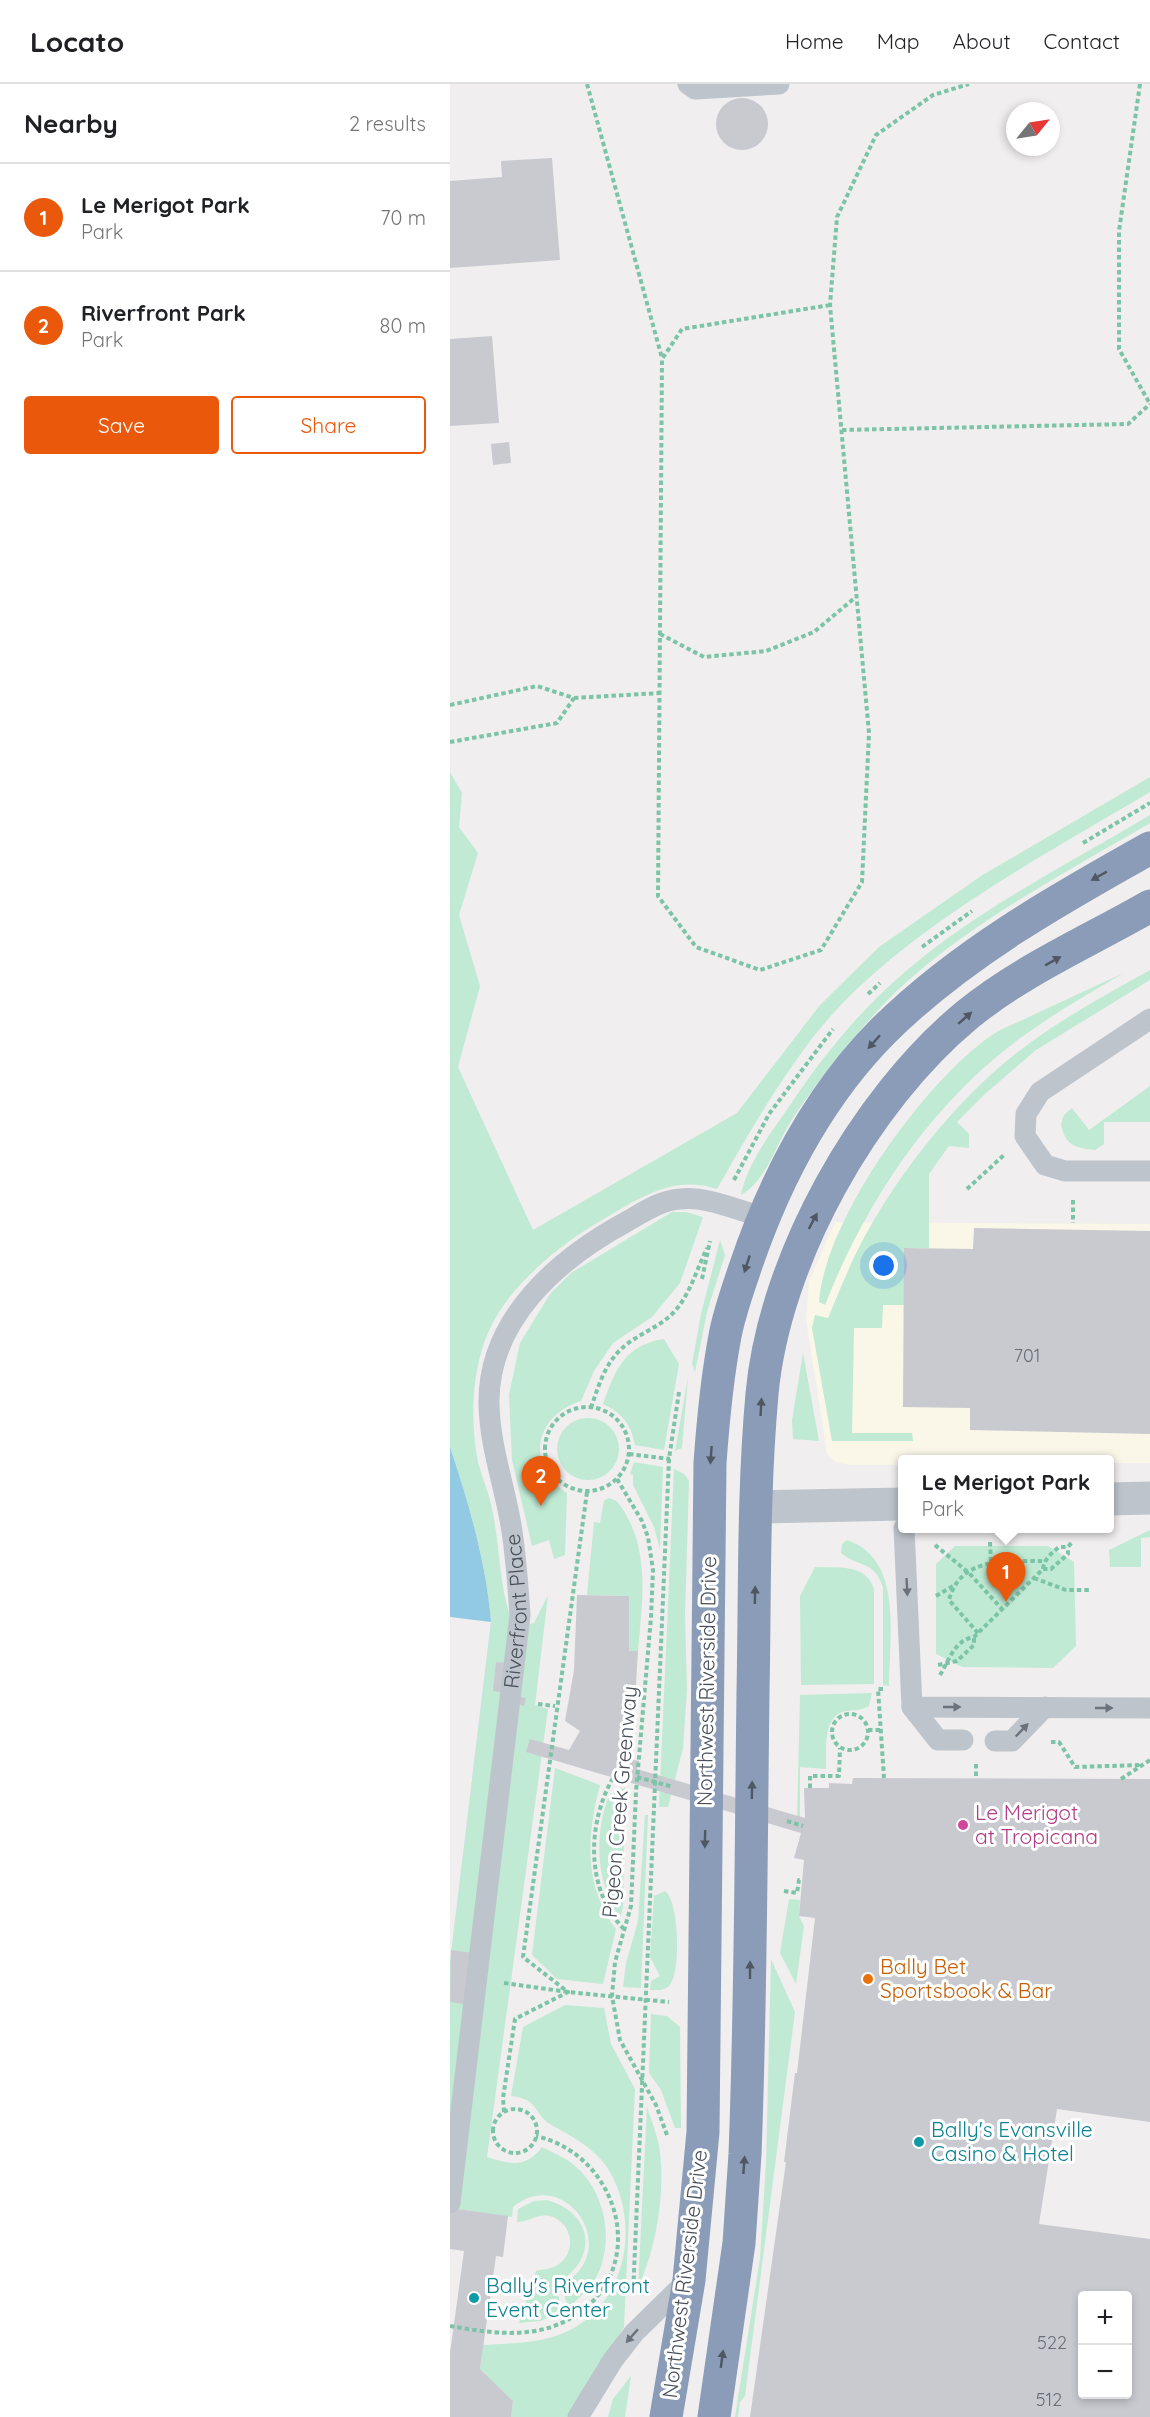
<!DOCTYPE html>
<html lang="en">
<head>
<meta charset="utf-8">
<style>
  :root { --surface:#fff; --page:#f2f2f2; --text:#202124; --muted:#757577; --line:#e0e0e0; --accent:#ea580c }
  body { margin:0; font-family:Quicksand,sans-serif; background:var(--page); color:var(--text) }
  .controls { position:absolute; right:18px; bottom:18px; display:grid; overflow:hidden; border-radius:6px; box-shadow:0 3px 9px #0003 }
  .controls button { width:54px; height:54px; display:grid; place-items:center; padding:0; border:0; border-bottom:2px solid var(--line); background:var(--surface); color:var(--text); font:30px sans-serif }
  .compass { position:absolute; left:556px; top:18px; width:54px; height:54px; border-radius:50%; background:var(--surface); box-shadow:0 3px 9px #0003; rotate:60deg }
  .you { position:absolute; left:434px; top:1182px; width:21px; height:21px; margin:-15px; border:4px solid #fff; border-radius:50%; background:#1a73e8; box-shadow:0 0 0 9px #1a73e833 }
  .badge { display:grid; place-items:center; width:39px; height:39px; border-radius:50%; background:var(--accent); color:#fff; font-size:20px; font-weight:700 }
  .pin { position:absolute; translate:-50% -50px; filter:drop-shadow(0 2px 3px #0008) }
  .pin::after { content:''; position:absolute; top:32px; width:21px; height:18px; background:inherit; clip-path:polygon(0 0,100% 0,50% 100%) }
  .popup { position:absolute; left:448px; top:1371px; width:216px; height:78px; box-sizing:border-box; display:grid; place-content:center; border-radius:6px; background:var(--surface); filter:drop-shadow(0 2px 4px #0005); font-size:20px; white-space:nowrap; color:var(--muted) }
  .popup b { font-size:22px; color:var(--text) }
  .popup::after { content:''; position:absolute; left:50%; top:100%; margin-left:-12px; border:12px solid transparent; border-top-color:var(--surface) }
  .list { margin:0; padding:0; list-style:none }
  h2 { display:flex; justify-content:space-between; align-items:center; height:78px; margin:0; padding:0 24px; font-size:26px }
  h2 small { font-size:20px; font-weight:400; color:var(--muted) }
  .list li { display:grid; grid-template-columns:39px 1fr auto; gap:18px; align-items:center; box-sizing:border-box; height:108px; padding:0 24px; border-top:2px solid var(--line) }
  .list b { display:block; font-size:22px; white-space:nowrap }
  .list p { margin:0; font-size:20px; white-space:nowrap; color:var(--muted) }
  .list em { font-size:20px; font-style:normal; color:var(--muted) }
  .actions { display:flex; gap:12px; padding:18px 24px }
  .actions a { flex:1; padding:14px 0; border:2px solid var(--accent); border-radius:6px; text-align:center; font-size:21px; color:var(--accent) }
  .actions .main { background:var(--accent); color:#fff }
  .map { position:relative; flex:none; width:700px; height:2333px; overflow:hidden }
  header { display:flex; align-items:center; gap:36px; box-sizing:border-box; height:84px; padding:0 30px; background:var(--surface); border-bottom:2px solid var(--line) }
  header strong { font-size:28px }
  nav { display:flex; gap:33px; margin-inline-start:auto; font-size:21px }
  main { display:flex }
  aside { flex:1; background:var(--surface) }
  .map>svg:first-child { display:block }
</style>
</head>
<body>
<header>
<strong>Locato</strong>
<nav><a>Home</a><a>Map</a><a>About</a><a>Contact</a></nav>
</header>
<main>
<aside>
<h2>Nearby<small>2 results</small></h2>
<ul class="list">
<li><span class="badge">1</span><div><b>Le Merigot Park</b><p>Park</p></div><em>70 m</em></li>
<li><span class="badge">2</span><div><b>Riverfront Park</b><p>Park</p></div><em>80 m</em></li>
</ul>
<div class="actions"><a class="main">Save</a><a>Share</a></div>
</aside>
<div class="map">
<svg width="700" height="2333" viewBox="0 0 700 2333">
  <rect width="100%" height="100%" fill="#f0eeee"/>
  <path fill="#faf6e8" d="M385,1138L700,1140V1379H660V1376H452V1381H400L385,1378L377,1370L356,1236L359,1197Z"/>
  <path fill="#c0ead4" d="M0,688L12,709L9,743L28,769L9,831L30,902L8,983L83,1146L287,1029L370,921L429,863L531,792L700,693V708C591,773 443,851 364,952C327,1000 297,1052 267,1105C225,1091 193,1112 157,1133C117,1156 75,1188 49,1228C23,1268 19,1326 27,1373C30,1390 39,1407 42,1425C51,1464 48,1507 65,1544L84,1539L98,1511L85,1621L98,1625L37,2073C59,2080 76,2085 92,2063C100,2067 109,2071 117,2076C150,2097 163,2143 152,2179C147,2198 133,2211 119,2223L110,2202C176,2167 115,2080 63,2123L62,2133L0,2124V1879L41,1538C36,1478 19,1420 0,1363Z
    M700,731V739C610,792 503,847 431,923C398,959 368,996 341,1037C326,1061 316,1097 291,1111C297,1080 320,1050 338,1024C366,982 397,942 434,907C510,834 610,785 700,731Z
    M700,886V896L586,966L535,1010L507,1038L519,1050V1064L499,1062L479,1090V1164H454V1221H433L432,1244H404L402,1349H462L463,1357H382L362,1244L365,1231L378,1234C390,1206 401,1177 416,1150C453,1084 505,1018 564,971C606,938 653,912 700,886Z
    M674,889C638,910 603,930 569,955C480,1021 415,1119 375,1221L369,1218C375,1135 474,998 542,951C554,943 570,938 583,931C613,917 643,903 674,889Z
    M700,1002V1038H654V1060L645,1066C625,1064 615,1061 611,1040L614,1031L622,1024L639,1046Z
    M222,1128H236L253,1133L230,1199L202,1233L163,1259L144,1287L131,1317C84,1332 75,1381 117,1409L115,1471L104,1475L99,1456L82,1462L62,1376L59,1311L70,1259L100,1210L121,1189Z
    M270,1156L275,1171L257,1228L245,1288L242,1280L251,1230Z
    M214,1255L229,1280L214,1366L185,1361C181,1340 172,1329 153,1320C165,1287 174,1261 214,1255Z
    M353,1269L369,1357L343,1355L342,1336Z
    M238,1293L232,1364L225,1367Z
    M107 1365a31 31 0 1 1 62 0a31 31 0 1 1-62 0Z
    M184,1378L213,1383L210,1465L204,1443L183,1401V1391L180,1390Z
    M224,1385L234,1390L239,1397L235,1531L237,1606L233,1664L218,1723H209Z
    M158,1414C167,1415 170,1421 175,1429C200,1471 192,1520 188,1567H179V1512L137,1511L144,1438L150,1439L154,1417Z
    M700,1446V1453L691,1454V1483H660L659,1466Z
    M397,1456C454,1475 439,1554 439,1602L433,1601V1503C424,1476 409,1484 391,1469L392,1460Z
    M505,1462H598L624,1478L626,1562L603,1584L512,1583L486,1570V1480Z
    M365,1483C387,1484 416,1479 424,1505V1600L351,1601L350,1512Z
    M422,1609L419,1622C409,1628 401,1625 392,1628C372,1636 377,1668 376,1685L350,1683V1737H347L350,1611Z
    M105,1684L150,1701C137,1750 133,1802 166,1845L153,1900L107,1895L82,1871Z
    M175,1704L173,1823L170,1834C146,1798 144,1754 158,1714L163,1715L165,1706Z
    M195,1731H198L191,1904L173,1903L176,1879L188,1837Z
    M215,1807C229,1816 232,1892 218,1903C213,1907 206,1906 200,1906L201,1897L210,1892L200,1873L204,1812Z
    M339,1815L350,1816L349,1832L354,1842L346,1900L330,1869Z
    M321,1875L345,1928L295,2312L290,2318L288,2333H285L310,2174L316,2079Z
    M115,1921L154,1924L161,1960L185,2005L174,2243L118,2333H61L63,2317L30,2285L33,2261C64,2259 94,2260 122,2245C178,2215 189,2139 160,2088C146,2064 122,2053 100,2040C83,2029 89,2015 61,2012L73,1943Z
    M201,1930L217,1932L230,1943L231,2044H225L211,2006L199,1989Z
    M197,2023C202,2038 208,2053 210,2068C215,2112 206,2164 188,2204Z
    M97,2116C146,2130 148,2178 104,2201L114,2227L90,2237L69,2239L86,2187C94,2185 102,2185 109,2180C126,2168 123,2141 103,2133C89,2128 80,2138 67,2138L68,2125L84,2117Z
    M181,2292L175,2333H158L163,2315Z"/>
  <path fill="#92cae3" d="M0,1363C19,1420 36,1478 41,1538L0,1879Z"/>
  <path fill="#f0eeee" d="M0,1533L41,1538L0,1879Z"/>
  <path fill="#c9cad0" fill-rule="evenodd" d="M266 40a26 26 0 1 1 52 0a26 26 0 1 1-52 0Z
    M102,74L110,176L0,184V97L52,93L51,77Z
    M42,252L49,339L0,342V255Z
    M59,358L61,379L43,381L41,360Z
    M524,1144L700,1147V1350L520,1346V1324L453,1323L454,1164L523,1165Z
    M127,1511L179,1512V1567H188L184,1633L174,1673L189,1677L187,1685L355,1734L354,1704H379V1699L402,1700L403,1694L700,1695V2038L607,2025L589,2140L700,2155V2333H300L336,2078H334L345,1989H347L365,1834L349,1832L354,1776L344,1774L351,1749L76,1668L80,1655L119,1666L130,1647L115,1637L124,1586ZM632,2212H678V2310H632Z
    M46,1578L58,1579L55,1609L43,1607Z
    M68,1613L76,1614L74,1622L67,1620Z
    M1,1866L39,1871L32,1923L0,1918Z
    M0,2124L58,2132L53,2173L46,2172L30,2285L63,2317L61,2333H0V2269L14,2167L0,2165Z"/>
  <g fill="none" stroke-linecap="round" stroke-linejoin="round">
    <path stroke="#7cc4a7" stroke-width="4" stroke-dasharray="4.5 3" stroke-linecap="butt" d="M137,0L212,274
      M690,0L669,147V265L700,320
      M380,221L232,245L212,275L208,812L246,863L310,886L371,866L412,798L419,649L380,221L387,133L426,51L483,11L519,0
      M392,346L678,340L700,320
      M210,550L254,573L316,567L364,548L407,512
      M124,614L210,609
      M0,621L87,602L124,614L107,639L0,658
      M633,759L700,719
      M472,863L522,827
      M418,910L430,899
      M284,1096L319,1030L383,945
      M517,1105L554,1071
      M623,1116V1139
      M252,1195L260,1157
      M95 1365a42 42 0 1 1 84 0a42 42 0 1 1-84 0Z
      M141,1324C149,1300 156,1276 177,1260C194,1247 215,1241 229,1222C241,1206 248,1183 257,1164
      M179,1370L220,1375
      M167,1395L192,1437L198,1453L203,1486L201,1533L186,1708L181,1822L165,1878L162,1912L170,1956L206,2021L217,2051
      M540,1458L541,1478
      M485,1461L519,1489L552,1525
      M593,1485H601L618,1470V1463
      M584,1494L616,1506H640
      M486,1512L503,1502
      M528,1549L499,1516C511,1471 558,1478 594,1477
      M488,1581L507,1577L524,1561V1553
      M490,1591C499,1577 504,1556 524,1553L593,1485C594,1475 601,1470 609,1463H618L623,1457
      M433,1605H428L434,1694
      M88,1620L105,1622
      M382 1648a18 18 0 1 1 36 0a18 18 0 1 1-36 0Z
      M418,1646H431
      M601,1658H609L625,1683L692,1681
      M526,1680V1695
      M187,1693L223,1703
      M163,1694C137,1739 135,1807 175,1846
      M671,1695L700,1676
      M360,1704V1692H389L390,1664
      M337,1737L353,1742
      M334,1807L347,1809L349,1796H352
      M54,1899L118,1908L219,1918
      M43 2047a22 22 0 1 1 44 0a22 22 0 1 1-44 0Z
      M54,2028L53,2014L65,1935L118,1908L73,1873L137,1408
      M183,2211L219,1375L229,1308
      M0,2242C40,2249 84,2256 121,2234C201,2188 172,2072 86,2052"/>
    <g stroke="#bec4cc" stroke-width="21">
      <path d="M238,0L245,5L329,0"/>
      <path d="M700,935L590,1008L576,1030L575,1052L595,1081L615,1087H700"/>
      <path d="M454,1444L462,1623L700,1624"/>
      <path d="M462,1623L488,1656H513"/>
      <path d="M545,1657H562L595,1623"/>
      <path id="s1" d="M0,2119L70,1531C68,1501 66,1471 61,1441C54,1400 40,1362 39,1321C37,1236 108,1175 176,1138C192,1129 211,1116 230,1115C257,1112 286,1126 313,1133"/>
      <path d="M128,2333L163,2276L184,2249L238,2196"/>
    </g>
    <path stroke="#bec4cc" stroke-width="33" d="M660,1415L700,1414
      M306,1423L452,1420"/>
    <path stroke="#8a9cb8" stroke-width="33" d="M216,2333L239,2196L253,2048L260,1379C263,1337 267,1294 275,1252C279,1230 287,1208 294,1187C324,1097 367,1013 434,946C511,870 607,816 700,764
      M264,2333L289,2159L295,2070C301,1916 301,1762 303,1608C305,1509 303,1409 312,1310C324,1176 414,1016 517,931C572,886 639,857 700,822"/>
  </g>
  <defs><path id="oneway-solid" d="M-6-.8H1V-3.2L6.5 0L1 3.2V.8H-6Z" transform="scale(1.5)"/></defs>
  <g fill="#4f5762">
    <use href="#oneway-solid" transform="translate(649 792) rotate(151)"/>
    <use href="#oneway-solid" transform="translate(603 877) rotate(-29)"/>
    <use href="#oneway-solid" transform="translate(515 934) rotate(-41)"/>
    <use href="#oneway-solid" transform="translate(424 958) rotate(132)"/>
    <use href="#oneway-solid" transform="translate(363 1137) rotate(-62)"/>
    <use href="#oneway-solid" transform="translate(297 1180) rotate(108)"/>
    <use href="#oneway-solid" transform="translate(311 1323) rotate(-87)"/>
    <use href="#oneway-solid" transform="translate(261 1371) rotate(94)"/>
    <use href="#oneway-solid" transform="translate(305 1511) rotate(-89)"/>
    <use href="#oneway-solid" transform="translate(302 1706) rotate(-89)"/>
    <use href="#oneway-solid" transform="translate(255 1755) rotate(91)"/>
    <use href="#oneway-solid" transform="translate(300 1886) rotate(-90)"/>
    <use href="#oneway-solid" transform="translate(294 2081) rotate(-86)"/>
    <use href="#oneway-solid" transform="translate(272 2275) rotate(-82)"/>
  </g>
  <g fill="#6b727c">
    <use href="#oneway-solid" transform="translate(457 1503) rotate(87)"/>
    <use href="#oneway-solid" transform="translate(502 1623)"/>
    <use href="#oneway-solid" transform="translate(654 1624)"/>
    <use href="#oneway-solid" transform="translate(572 1646) rotate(-46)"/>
    <use href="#oneway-solid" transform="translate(182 2252) rotate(131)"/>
  </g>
  <circle fill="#d1479c" stroke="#fff" stroke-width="2" cx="513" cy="1741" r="6"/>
  <circle fill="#e8710a" stroke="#fff" stroke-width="2" cx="418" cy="1895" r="6"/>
  <g fill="#0f9aa8" stroke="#fff" stroke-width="2">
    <circle cx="469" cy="2058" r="6"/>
    <circle cx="24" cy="2214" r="6"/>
  </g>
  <g text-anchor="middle" stroke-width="6" stroke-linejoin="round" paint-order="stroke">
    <g font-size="18" fill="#686e77">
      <text x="577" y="1278">701</text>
      <text x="602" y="2265">522</text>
      <text x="599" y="2322">512</text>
    </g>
    <g font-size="21" fill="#484f59" stroke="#fff">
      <text dy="7" stroke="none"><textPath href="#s1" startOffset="596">Riverfront Place</textPath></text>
      <text transform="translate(257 1597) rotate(-89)" y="7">Northwest Riverside Drive</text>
      <text transform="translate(170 1718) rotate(-85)" y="7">Pigeon Creek Greenway</text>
      <text transform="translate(235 2190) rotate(-83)" y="7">Northwest Riverside Drive</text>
    </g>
    <g font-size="21" fill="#b23c85" stroke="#fff" text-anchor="start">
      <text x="525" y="1736">Le Merigot<tspan x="525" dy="24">at Tropicana</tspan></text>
    </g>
    <g font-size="21" fill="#c56008" stroke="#fff" text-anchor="start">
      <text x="430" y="1890">Bally Bet<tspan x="430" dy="24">Sportsbook &amp; Bar</tspan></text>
    </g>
    <g font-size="21" fill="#0d838f" stroke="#fff" text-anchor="start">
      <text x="481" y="2053">Bally's Evansville<tspan x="481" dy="24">Casino &amp; Hotel</tspan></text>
      <text x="36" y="2209">Bally's Riverfront<tspan x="36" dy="24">Event Center</tspan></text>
    </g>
  </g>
</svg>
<div class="controls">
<button>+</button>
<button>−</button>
</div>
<svg class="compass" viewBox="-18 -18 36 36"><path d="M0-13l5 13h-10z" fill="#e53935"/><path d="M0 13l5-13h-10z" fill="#757577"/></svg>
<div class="you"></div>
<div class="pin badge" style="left:556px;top:1518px">1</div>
<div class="popup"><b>Le Merigot Park</b>Park</div>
<div class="pin badge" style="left:91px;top:1422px">2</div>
</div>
</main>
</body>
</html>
